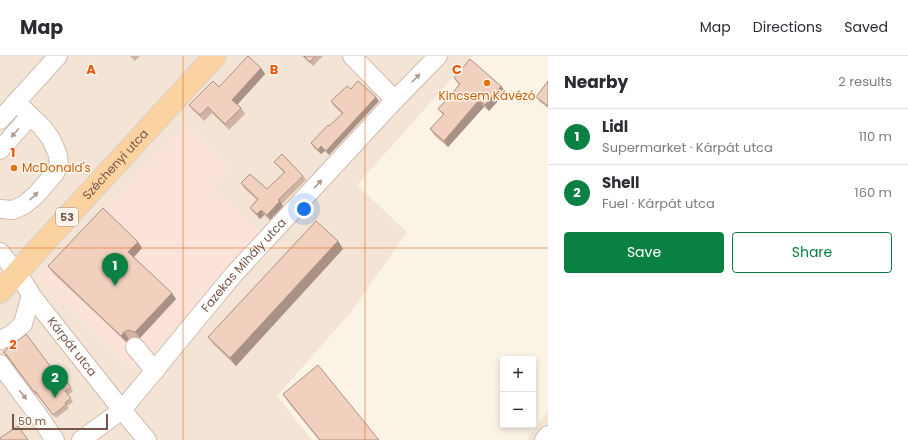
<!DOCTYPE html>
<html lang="en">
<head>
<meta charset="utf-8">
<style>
  :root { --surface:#fff; --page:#f7f7f7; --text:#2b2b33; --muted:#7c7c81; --line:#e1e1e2; --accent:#0b8043 }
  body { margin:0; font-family:Poppins,sans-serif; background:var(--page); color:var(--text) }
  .controls { position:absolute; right:12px; bottom:12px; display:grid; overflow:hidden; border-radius:4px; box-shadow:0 2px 6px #0003 }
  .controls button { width:36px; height:36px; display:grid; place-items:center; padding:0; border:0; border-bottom:1px solid var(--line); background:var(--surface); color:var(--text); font:20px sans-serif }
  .scale { position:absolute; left:12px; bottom:10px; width:96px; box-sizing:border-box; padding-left:4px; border:2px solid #76584b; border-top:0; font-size:11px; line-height:14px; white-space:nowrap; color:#76584b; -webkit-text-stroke:3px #fff7ed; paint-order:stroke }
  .you { position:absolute; left:304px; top:153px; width:14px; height:14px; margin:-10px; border:3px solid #fff; border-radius:50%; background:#1a73e8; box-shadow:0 0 0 6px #1a73e833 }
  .badge { display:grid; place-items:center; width:26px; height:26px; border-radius:50%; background:var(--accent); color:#fff; font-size:13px; font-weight:700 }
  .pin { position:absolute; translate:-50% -33px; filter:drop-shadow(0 1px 2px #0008) }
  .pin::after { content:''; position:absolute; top:21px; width:14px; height:12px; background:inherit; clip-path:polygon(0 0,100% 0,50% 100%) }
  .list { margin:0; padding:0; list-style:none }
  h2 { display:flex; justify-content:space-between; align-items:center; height:52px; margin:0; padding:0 16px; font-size:17px }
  h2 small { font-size:13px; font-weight:400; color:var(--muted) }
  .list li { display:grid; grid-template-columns:26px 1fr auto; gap:12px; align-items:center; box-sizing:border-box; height:56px; padding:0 16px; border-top:1px solid var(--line) }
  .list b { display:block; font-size:15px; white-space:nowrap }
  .list p { margin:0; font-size:13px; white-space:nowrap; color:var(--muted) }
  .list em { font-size:13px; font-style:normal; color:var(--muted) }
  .actions { display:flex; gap:8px; padding:12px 16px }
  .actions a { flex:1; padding:9px 0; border:1px solid var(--accent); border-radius:4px; text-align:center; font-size:14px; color:var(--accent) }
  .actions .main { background:var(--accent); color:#fff }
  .map { position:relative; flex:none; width:548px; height:384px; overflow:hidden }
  header { display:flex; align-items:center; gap:24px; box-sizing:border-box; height:56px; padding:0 20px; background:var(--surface); border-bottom:1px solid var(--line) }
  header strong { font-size:19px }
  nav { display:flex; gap:22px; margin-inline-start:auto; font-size:14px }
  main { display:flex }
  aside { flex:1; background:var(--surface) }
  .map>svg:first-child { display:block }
</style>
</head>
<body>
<header>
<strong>Map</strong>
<nav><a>Map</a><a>Directions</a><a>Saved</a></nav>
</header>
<main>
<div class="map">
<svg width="548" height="384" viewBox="0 0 548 384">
  <rect width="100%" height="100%" fill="#fcf3e7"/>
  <path fill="#f4e4d5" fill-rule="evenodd" d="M0,0H472L357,129L407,176L351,256L277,340L312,384H0ZM184,70L230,114L213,131Z
    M548,355V384H526Z"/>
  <path fill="#fce3da" d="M184,70L230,114L213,132L262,179L133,314L38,223Z"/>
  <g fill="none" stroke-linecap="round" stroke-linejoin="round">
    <defs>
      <g id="minor">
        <path d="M352,0L395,44"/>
        <path d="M0,64L58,0"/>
        <path d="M0,94L30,60"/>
        <path d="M0,153L13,154L24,149L36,139L55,117L59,110L58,99L51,83L42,71L16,46"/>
        <path id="s1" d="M0,196C11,210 23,223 31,239L122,354L147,384"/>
        <path d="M0,284L11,279L23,268L31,239"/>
        <path d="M135,291L155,315"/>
        <path d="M0,308L8,319L38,359L55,384"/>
        <path id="s2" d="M81,384L122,354L234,218L395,44L438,0"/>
        <path d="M544,384L548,379"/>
      </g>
      <g id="major">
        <path id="s3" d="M0,236L39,192L215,0"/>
      </g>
    </defs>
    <use href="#minor" stroke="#d0bcaf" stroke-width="20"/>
    <use href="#major" stroke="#d9d0cd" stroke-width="24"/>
    <use href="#minor" stroke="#fff" stroke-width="18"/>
    <use href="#major" stroke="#fad3a0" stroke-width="22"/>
  </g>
  <path fill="#d0b3a3" d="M130,0H140L135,5Z
    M302,0H323L313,10Z
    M261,12L265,18L237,49L241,52L245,58L229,74L212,57L204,65L193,54L189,49L219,31Z
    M454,22L501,30L506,36L489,55L484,51L448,91L435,80L430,73L443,59L438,53L459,29Z
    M548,25V52L539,45L536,41Z
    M351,33L379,45L329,99L325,95L321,98L314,92L311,87L342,58L334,50L331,45Z
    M274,106L303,120L306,124L282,148L283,150L270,164L264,159L260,163L253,156L250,152L257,144L244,132L241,127L267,133L284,117L278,110Z
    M338,185L343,193L236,310L214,289L208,281Z
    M138,186L142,192L134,201L176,243L140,282L133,281L129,283L126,286L53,217L48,210Z
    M3,296L56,318L59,316L73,335L68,339L73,346L67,350L69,352L56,362L37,339H36L8,302L6,300Z
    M283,338L379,384H319L288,346Z"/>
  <path fill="#a99285" d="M261,12L265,18L236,50L232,44Z
    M501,30L506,36L489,55L485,49Z
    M376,41L379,45L329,99L326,95Z
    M479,44L484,51L448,91L444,85Z
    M321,90L325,95L321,98L318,94Z
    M280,145L283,150L270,164L267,159Z
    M261,154L264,159L260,163L257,158Z
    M338,185L343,193L236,310L230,302Z
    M138,186L142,192L133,202L128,196Z
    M172,237L176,243L140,282L135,276Z
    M124,276L129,283L126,286L121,280Z"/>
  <path fill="#f2d0be" stroke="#a99285" d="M248,0L261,12L232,44L241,52L225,68L208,51L200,59L189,49L213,25L219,31Z
    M304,0H315L310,6Z
    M470,3L501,30L485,49L479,44L444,85L430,73L444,58L438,53L460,28L454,22Z
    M358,25L376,41L326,95L321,90L318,94L311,87L328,69L329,70L343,57L331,45L347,30L351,33Z
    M548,25V50L536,41Z
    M282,98L303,120L278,144L280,145L267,159L261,154L257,158L250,152L258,143L241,127L250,118L267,133L285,116L274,106Z
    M103,152L138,186L128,196L172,237L135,276L128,274L124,276L121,280L48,210Z
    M316,165L338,185L230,302L208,281Z
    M26,278L56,318L59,316L71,331L65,335L71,342L65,347L66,349L53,359L35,335L34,336L6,298L3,296Z
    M318,309L379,384H320L283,338Z
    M18,370L28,384H0V382Z"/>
  <defs><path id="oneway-solid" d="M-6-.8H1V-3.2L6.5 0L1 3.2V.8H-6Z"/></defs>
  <g fill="#ad9b93">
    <use href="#oneway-solid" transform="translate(416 22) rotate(-46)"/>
    <use href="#oneway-solid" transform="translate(15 77) rotate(132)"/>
    <use href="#oneway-solid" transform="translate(318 128) rotate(-47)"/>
    <use href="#oneway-solid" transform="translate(34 140) rotate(-44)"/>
    <use href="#oneway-solid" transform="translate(23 339) rotate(52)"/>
  </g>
  <path fill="none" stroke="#e8590c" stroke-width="1" stroke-opacity="0.55" d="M183,0V384M365,0V384M0,192H548"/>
  <g fill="#e8710a" stroke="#fff7ed" stroke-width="1.5">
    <circle cx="487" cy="27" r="4"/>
    <circle cx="14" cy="112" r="4"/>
  </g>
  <g text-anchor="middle" stroke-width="3" stroke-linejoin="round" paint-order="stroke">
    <rect fill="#fff7ed" stroke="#9f887c" stroke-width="1" x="56" y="152" width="22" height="18" rx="3"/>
    <g font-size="11" font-weight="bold" fill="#76584b">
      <text x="67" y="165">53</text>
    </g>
    <g font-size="12" fill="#c56008" stroke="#fff7ed">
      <text x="487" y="44">Kincsem Kávézó</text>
      <text x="22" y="116" text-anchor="start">McDonald's</text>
    </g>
    <g font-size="12" fill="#76584b" stroke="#fff7ed">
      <text dy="4" stroke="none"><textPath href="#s3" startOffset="172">Széchenyi utca</textPath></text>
      <text dy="4" stroke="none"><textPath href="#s2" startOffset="240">Fazekas Mihály utca</textPath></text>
      <text dy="4" stroke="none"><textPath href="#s1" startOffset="119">Kárpát utca</textPath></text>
    </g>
  </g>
  <g font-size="13" text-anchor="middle" font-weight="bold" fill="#e8590c" stroke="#fff7ed" stroke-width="3" stroke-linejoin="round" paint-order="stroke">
    <text x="91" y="18">A</text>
    <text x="274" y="18">B</text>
    <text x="457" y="18">C</text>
    <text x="13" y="101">1</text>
    <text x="13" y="293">2</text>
  </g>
</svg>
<div class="controls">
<button>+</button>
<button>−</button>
</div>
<div class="scale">50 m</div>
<div class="you"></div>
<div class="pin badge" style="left:115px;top:230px">1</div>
<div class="pin badge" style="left:55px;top:342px">2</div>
</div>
<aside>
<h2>Nearby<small>2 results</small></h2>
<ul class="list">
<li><span class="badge">1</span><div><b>Lidl</b><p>Supermarket · Kárpát utca</p></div><em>110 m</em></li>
<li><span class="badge">2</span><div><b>Shell</b><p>Fuel · Kárpát utca</p></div><em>160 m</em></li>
</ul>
<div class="actions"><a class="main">Save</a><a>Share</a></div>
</aside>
</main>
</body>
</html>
